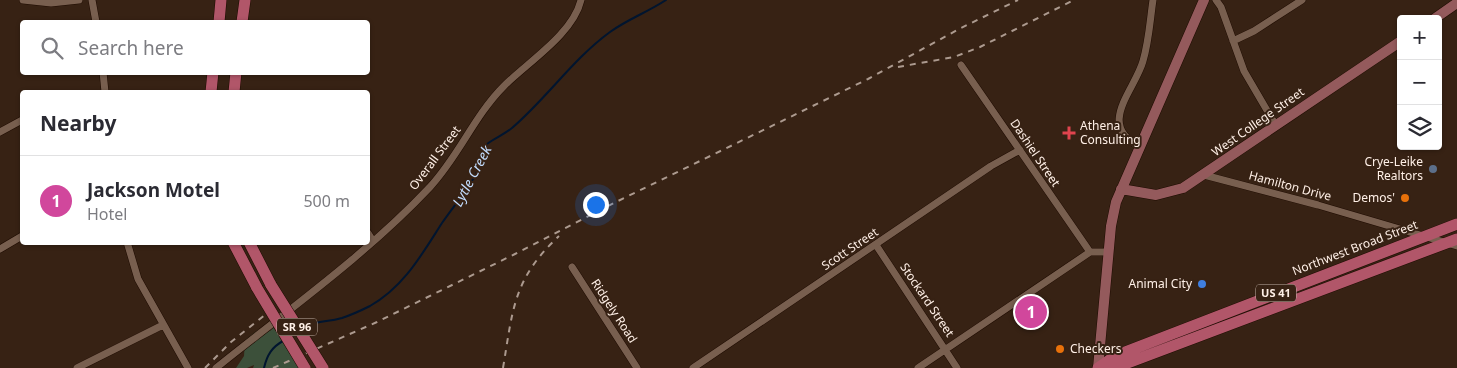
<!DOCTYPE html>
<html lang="en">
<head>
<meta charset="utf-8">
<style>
  :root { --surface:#fff; --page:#f2f2f3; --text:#2b2b33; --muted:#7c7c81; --line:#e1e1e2; --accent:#2563eb }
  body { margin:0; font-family:"Noto Sans",sans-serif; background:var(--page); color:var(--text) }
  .controls { position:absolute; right:15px; top:15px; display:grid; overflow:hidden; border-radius:5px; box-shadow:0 1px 4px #0004 }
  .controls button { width:45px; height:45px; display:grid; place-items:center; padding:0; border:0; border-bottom:1px solid var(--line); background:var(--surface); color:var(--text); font:25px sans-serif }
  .you { position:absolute; left:595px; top:204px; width:18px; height:18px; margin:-12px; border:4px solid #fff; border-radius:50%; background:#1a73e8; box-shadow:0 0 0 8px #1a73e833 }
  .badge { display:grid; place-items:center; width:32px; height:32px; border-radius:50%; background:var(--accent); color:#fff; font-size:16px; font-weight:700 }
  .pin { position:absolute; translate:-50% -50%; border:2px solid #fff; box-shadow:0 1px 5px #0006 }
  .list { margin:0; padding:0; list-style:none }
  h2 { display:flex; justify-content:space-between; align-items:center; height:65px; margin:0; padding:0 20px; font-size:21px }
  h2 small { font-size:16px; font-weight:400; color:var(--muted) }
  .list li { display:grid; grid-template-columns:32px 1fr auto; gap:15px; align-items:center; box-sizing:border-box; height:90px; padding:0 20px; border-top:1px solid var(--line) }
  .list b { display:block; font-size:19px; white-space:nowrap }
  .list p { margin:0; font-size:16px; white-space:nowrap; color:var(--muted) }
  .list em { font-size:16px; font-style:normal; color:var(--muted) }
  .icon { flex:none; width:28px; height:28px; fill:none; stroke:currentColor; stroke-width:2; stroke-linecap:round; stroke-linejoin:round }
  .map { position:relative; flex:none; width:1457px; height:368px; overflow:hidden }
  .search { position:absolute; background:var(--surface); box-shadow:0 1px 4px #0004; left:20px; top:20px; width:350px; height:55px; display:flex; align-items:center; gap:12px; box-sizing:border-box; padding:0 18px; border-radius:5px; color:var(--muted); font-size:19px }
  .panel { position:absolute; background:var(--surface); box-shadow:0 1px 4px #0004; left:20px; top:90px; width:350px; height:155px; border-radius:5px }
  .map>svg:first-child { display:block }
</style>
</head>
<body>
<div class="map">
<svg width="1457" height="368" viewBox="0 0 1457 368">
  <rect width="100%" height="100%" fill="#372214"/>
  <path fill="#3c503a" d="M273,327L299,368H253L254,365L247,368H236L244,356L245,340L259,329L270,331Z"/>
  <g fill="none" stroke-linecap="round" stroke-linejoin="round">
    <path stroke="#01152f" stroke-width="2" d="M302,329C319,319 325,323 342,318C351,315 362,310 370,306C404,287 422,254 442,223C460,197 480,177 487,144C495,138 505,134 512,128C547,98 573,59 610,32C628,19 648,12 666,0
      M264,368C267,355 272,347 283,341"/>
    <defs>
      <path id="street" d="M23,0L51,3L79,0
        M92,0L96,22
        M1216,0L1221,7L1244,71L1275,124
        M1233,41L1254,31L1302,0
        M961,65L1090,252
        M103,72L105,92
        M0,132L22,120
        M1139,146C1096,125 1135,90 1143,61C1149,41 1150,20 1153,0
        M1204,175L1318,205L1457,246
        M368,233L373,241
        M127,242L138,279L188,368
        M876,245L957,368
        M0,249L22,236
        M572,267L637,368
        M77,368L163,325
        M216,368C288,310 366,255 430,187C459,156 474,116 504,86C528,62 573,34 581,0
        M693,368L991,166L1020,150
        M918,368L1090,252H1108"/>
      <path id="secondary" d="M1434,19L1457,3
        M1121,189L1156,195L1183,188L1401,41
        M1098,368L1111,226L1116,202L1204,0"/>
      <path id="primary" d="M219,22L221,0
        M242,22L245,0
        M211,92L213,72
        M234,92L236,72
        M233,242L257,288
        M249,242L271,285
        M1098,368L1115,356L1457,224
        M1101,368L1117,367L1457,239"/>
    </defs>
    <use href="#street" stroke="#1e0b01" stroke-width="8"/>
    <use href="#secondary" stroke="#1e0b01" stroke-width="11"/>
    <use href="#primary" stroke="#1e0b01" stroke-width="12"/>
    <use href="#street" stroke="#785f4f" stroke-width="7"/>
    <use href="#secondary" stroke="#945a5c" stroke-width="10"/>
    <use href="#primary" stroke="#b15669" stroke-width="11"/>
    <path stroke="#ac9a8f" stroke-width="2" stroke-dasharray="6 6" stroke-linecap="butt" d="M898,67L954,57L980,47L1074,0
      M205,368L231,342L275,307
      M273,368L377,322L515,254L618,201L868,79L959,29L1018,0
      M503,368C513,309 513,279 559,236"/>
    <defs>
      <path id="primary-bridge" d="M271,285L323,368
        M257,288L305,368"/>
    </defs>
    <use href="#primary-bridge" stroke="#1e0b01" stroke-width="12" stroke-linecap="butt"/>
    <use href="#primary-bridge" stroke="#b15669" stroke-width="11"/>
  </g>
  <path fill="#e0444e" stroke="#372214" stroke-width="2" d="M1066.5 125.5h5v5h5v5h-5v5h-5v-5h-5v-5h5z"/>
  <circle fill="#5c6f8a" stroke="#372214" stroke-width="2" cx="1433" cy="169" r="5"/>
  <g fill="#e8710a" stroke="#372214" stroke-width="2">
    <circle cx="1405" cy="198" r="5"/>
    <circle cx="1060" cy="349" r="5"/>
  </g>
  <circle fill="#3f7fe0" stroke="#372214" stroke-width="2" cx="1202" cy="284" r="5"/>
  <g text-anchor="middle" stroke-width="4" stroke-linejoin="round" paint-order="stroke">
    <g fill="#372214" stroke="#c3b2a8" stroke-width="1">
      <rect x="1256" y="284.5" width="40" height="17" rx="4"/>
      <rect x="277" y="318.5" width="40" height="17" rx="4"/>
    </g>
    <g font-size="11" font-weight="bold" fill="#fff0e7">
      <text x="1276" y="297">US 41</text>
      <text x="297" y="331">SR 96</text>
    </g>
    <g font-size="12" fill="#fff0e7" stroke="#372214">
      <text transform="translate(1258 122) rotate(-35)" y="4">West College Street</text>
      <text transform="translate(1035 153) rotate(56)" y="4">Dashiel Street</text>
      <text transform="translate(435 158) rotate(-53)" y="4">Overall Street</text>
      <text transform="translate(1290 186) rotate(15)" y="4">Hamilton Drive</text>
      <text transform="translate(1355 248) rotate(-21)" y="4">Northwest Broad Street</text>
      <text transform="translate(850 249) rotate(-34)" y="4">Scott Street</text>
      <text transform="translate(927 300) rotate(56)" y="4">Stockard Street</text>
      <text transform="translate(614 311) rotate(57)" y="4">Ridgely Road</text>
    </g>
    <g font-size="12" fill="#fff0e7" stroke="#372214" text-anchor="end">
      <text x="1080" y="130" text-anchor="start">Athena<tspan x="1080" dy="14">Consulting</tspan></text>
      <text x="1423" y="166">Crye-Leike<tspan x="1423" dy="14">Realtors</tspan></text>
      <text x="1395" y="202">Demos'</text>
      <text x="1192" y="288">Animal City</text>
      <text x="1070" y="353" text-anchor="start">Checkers</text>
    </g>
    <g font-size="14" font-style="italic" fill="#c2dcfd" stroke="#372214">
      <text transform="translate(472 176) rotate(-62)" y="5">Lytle Creek</text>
    </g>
  </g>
</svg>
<div class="controls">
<button>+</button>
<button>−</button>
<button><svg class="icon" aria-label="layers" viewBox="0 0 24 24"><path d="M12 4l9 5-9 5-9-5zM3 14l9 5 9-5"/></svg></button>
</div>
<div class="you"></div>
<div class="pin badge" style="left:1031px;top:312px;background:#d1479c">1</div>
<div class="search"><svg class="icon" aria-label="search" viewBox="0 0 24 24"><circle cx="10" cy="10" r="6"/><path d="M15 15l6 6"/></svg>Search here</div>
<section class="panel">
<h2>Nearby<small></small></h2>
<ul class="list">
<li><span class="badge" style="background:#d1479c">1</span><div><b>Jackson Motel</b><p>Hotel</p></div><em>500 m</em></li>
</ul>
</section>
</div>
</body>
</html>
